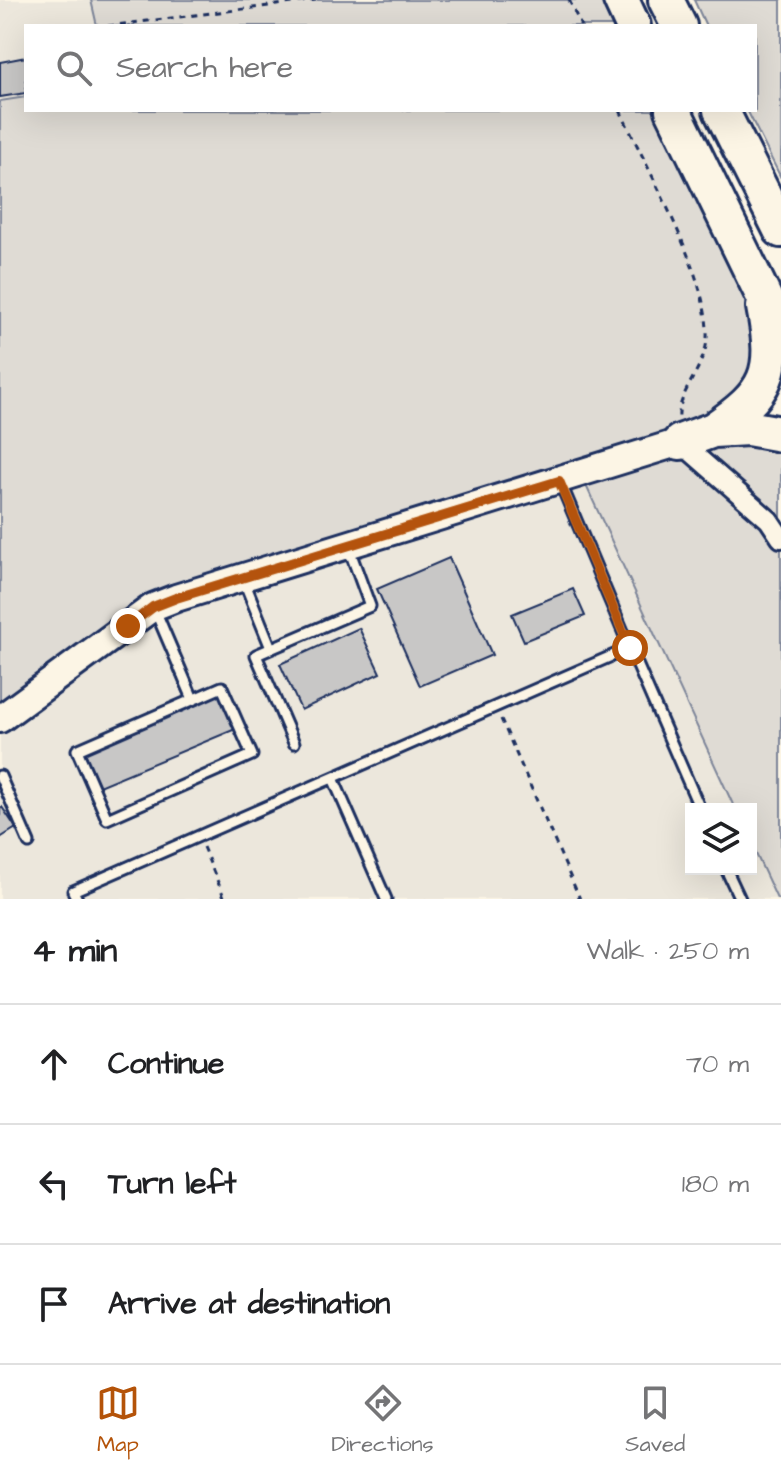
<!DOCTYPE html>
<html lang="en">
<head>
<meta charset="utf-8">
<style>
  :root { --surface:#fff; --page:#f2f2f2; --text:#202124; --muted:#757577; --line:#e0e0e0; --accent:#b45309 }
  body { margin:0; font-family:"Architects Daughter",sans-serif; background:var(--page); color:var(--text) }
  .controls { position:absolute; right:24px; bottom:24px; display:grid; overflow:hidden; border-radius:0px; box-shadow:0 8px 32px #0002 }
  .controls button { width:72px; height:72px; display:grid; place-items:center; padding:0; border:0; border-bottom:2px solid var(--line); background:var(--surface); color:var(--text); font:40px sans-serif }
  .stop { position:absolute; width:24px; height:24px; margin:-18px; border:6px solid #b45309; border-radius:50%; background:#fff }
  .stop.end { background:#b45309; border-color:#fff; box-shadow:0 2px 8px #0008 }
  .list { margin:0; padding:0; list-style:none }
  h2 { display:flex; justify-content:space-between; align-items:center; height:104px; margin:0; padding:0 32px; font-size:34px }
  h2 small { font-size:26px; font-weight:400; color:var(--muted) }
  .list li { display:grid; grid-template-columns:52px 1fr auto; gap:24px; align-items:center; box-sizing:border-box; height:120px; padding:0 32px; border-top:2px solid var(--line) }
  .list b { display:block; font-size:30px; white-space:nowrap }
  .list em { font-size:26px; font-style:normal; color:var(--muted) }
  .icon { flex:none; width:44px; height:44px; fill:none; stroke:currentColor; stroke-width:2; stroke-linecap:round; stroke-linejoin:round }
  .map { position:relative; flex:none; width:781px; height:899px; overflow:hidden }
  .search { position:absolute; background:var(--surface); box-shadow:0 8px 32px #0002; left:24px; right:24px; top:24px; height:88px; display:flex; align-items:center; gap:20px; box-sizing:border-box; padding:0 28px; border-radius:0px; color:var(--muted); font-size:30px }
  .sheet { height:464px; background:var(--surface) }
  nav { display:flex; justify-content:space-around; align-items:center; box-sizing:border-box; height:112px; border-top:2px solid var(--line); background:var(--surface); font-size:22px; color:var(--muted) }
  nav a { display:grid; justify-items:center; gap:4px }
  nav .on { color:var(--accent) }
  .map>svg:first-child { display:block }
</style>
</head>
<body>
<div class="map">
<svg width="781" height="899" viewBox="0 0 781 899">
  <rect width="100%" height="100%" fill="#fcf5e5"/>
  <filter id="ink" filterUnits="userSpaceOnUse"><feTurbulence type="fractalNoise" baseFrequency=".0125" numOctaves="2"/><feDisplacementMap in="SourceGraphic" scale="16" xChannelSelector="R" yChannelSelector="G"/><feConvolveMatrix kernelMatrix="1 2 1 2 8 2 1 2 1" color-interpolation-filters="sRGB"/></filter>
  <g filter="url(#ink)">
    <path fill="#ece7dc" d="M0,0H91L97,26H26V97L0,101Z
      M584,481L735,809H691V869H751V843L777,899H0V725L153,612Z"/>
    <path fill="#dfdbd4" stroke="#7d8599" stroke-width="2" d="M91,0H606L618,26H97Z
      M694,0H781V178L747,110H755V26H706Z
      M26,97V110H658C680,157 769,322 756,366C751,385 732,407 721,424L781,434V899H777L751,843V809H735L584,481L149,603L0,711V101Z"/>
    <path fill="#c8c7c6" stroke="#1b2f5e" stroke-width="2" d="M26,57V93L0,97V62Z
      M449,558L492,655L420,686L377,589Z
      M573,589L585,616L524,641L512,614Z
      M359,628L380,673L301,710L280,664Z
      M222,690L238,728L99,786L83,749Z
      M2,807L16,828L0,838V809Z"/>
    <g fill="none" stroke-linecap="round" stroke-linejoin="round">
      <defs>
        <path id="lane" d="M560,482L630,648
          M244,581L271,648
          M155,610L193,699
          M222,687L252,755L107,819L77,750Z
          M294,743L256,655L370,606L348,546
          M0,776L29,843
          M333,778L386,899
          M726,869L740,899
          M77,899L73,891L630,648L700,809"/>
        <path id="street" d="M680,442L769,520L781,538"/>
        <path id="secondary" d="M0,719L153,607L176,598L680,442"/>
        <path id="highway" d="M621,0L633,26
          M666,0L679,26
          M673,110L781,332
          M721,110L781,230
          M764,307C777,373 769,392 713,430L748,428L781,434
          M680,442L713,430"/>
      </defs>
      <use href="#lane" stroke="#1b2f5e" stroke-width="15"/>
      <use href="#street" stroke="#1b2f5e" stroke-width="24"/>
      <use href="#secondary" stroke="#1b2f5e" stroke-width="32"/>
      <use href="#highway" stroke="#1b2f5e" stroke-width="40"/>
      <path stroke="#1b2f5e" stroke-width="3" stroke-dasharray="6 6" stroke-linecap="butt" d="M569,0L581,26
        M108,26L316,0
        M620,110C646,167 710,278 707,338C706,367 677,393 679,418
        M501,719L580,899
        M203,847L225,899"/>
      <use href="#lane" stroke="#fcf5e5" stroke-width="9"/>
      <use href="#street" stroke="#fcf5e5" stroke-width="18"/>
      <use href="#secondary" stroke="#fcf5e5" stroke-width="26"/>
      <use href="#highway" stroke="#fcf5e5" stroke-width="34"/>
    </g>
  </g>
  <g fill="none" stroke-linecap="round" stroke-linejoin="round" filter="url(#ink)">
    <path stroke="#b45309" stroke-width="10" d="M128,626L153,607L176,598L559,481L630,648"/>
  </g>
</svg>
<div class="controls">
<button><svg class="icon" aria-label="layers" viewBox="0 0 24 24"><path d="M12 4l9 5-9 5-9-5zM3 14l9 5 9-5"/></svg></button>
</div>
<div class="stop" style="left:630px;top:648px"></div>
<div class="stop end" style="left:128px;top:626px"></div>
<div class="search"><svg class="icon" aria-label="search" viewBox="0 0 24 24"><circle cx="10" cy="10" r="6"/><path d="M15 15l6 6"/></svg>Search here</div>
</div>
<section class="sheet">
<h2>4 min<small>Walk · 250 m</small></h2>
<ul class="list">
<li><svg class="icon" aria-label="ahead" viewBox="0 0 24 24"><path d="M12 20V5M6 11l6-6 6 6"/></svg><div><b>Continue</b></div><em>70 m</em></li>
<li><svg class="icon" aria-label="left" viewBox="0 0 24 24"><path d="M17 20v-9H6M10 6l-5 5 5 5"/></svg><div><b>Turn left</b></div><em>180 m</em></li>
<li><svg class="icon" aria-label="arrive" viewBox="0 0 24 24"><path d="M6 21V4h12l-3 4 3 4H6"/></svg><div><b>Arrive at destination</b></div></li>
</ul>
</section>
<nav>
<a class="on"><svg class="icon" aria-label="map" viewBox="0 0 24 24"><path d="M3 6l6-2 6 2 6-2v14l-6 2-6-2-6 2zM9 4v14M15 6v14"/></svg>Map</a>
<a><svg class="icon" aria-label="directions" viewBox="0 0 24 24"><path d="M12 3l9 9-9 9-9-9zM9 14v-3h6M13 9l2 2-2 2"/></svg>Directions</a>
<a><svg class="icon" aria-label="saved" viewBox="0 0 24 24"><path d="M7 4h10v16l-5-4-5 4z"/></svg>Saved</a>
</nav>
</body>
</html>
